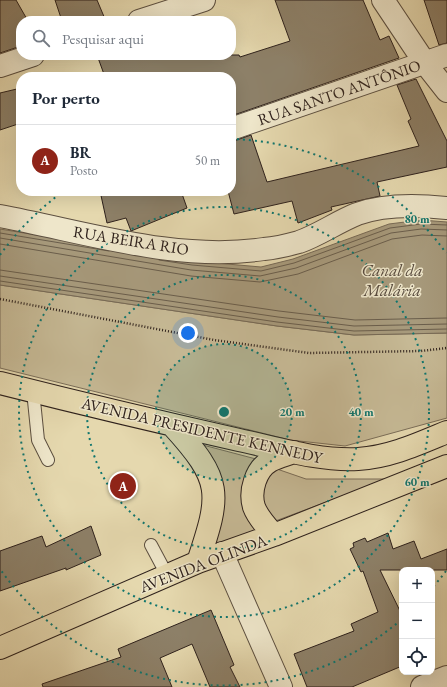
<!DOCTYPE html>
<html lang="pt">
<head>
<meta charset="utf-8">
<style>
  :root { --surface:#fff; --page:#f2f2f3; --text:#1f2937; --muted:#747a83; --line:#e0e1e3; --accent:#8f2418 }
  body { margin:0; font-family:"EB Garamond",serif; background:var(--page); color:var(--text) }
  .controls { position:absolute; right:12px; bottom:12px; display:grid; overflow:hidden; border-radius:8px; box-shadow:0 4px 16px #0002 }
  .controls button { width:36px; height:36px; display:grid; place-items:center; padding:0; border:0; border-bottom:1px solid var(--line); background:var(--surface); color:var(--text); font:20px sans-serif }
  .you { position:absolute; left:188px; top:333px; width:14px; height:14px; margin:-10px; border:3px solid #fff; border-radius:50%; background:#1a73e8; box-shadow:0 0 0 6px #1a73e833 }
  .badge { display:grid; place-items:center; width:26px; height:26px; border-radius:50%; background:var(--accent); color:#fff; font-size:13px; font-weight:700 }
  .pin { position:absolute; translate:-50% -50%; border:2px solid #fff; box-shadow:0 1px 4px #0006 }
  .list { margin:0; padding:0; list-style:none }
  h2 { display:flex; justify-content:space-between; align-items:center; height:52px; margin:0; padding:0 16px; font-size:17px }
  h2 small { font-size:13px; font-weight:400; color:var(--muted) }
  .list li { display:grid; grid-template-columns:26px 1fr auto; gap:12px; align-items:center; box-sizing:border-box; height:72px; padding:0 16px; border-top:1px solid var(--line) }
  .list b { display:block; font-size:15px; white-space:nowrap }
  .list p { margin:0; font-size:13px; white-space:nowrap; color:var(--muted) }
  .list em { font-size:13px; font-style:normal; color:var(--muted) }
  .icon { flex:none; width:22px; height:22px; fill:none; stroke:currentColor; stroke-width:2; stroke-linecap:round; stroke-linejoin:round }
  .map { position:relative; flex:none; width:447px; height:687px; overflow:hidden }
  .search { position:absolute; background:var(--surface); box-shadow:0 4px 16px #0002; left:16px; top:16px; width:220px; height:44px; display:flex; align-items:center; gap:10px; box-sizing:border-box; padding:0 14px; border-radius:16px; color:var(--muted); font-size:15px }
  .panel { position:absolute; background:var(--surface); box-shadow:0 4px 16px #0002; left:16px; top:72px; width:220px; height:124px; border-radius:16px }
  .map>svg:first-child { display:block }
</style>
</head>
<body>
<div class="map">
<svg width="447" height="687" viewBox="0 0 447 687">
  <rect width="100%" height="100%" fill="#e5d8ae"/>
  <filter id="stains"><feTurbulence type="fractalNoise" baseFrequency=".005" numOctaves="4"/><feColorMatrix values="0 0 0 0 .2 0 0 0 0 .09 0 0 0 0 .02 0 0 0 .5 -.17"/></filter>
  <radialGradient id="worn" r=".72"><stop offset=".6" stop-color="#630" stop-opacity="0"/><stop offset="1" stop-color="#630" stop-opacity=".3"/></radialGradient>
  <path fill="#c6b995" stroke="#7a6d58" d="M0,285L277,326L354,335L447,333V418L345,446L290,440L0,368Z
    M199,444L256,459L262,530L208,551Z
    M274,468L306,479H388L270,523L261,504L265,476Z"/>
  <path fill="#a79a7c" stroke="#776a56" d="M421,220L447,222V333L354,335L277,326L0,285V229L193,261L261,267L293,259L389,224Z"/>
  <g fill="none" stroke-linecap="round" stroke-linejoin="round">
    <path stroke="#6a5e4c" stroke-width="1" d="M0,233L109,251
      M0,238L191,270L260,276L296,268L391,233L421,229L447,230
      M0,244L191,276L260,282L298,274L392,239L422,235L447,236
      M159,260L192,265L261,271L294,263L390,228L421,224L447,225
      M0,270L279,311L355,320L447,318
      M0,276L278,317L354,326L447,324
      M0,281L277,322L354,331L447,329"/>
  </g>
  <path fill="#8d8068" stroke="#2e211c" d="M0,0H16L28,21H21V46L0,53Z
    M55,0H97L105,19L100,21H62Z
    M275,0H363L380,40L389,36L399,58L231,116V77H105L97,55H239L240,57L290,41Z
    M424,0H447V43L439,45Z
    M416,79L447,141V167L377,182L380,196L331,207L332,210L298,223L292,201L234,214L228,191H231V142L251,135L267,182L419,146L408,121L411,119L397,85Z
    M21,88V123L0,130V93Z
    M100,191H181L187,208L131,231L126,218L107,223Z
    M91,526L101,555L66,570V568L0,591V551L42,536L46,547Z
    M388,533L393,549L414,541L421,559L447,549V570H380L402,615V666L352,687H307L294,654L354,631L351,624L378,612L363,571L361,572L350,549L354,547L353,543L365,538L367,542Z
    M211,610L234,665L230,667L240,687H210L192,644L160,658L172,687H43L42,684L121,657L118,649Z"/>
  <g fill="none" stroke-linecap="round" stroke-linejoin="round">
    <defs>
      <path id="service" d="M33,391L38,440L48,460
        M151,545L167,575"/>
      <path id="minor" d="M383,0L425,63L447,91
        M139,21L204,0
        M0,66L33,55
        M231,129L447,55
        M0,216C86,232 176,262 264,249C275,248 288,245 299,242C319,235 337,222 357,214C384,204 419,205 447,208
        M222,553L281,687
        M422,687L447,677"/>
      <path id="primary" d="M0,383C79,403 159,422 239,440C277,448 318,461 358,459C390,457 418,444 447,432
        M172,425C223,481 221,493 198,562
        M274,535C267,527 258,518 254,507C249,491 256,469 270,461C277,457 286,455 294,452
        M0,648L198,562L274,535L447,466"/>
    </defs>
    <use href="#service" stroke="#5c4f40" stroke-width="14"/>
    <use href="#minor" stroke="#5c4f40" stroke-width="24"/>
    <use href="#primary" stroke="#2e211c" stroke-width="24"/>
    <path stroke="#2e211c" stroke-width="2.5" stroke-dasharray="1 2" stroke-linecap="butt" d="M0,299L214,340L309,353L421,351L447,348"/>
    <use href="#service" stroke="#eee6ca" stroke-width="12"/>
    <use href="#minor" stroke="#eee6ca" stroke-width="22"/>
    <use href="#primary" stroke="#e5d8ae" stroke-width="22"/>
  </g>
  <circle cx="224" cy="412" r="68" fill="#0f766e" fill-opacity=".12"/>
  <g fill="none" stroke="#0f766e" stroke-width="2" stroke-dasharray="2 4">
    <circle cx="224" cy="412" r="68"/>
    <circle cx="224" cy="412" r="137"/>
    <circle cx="224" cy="412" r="205"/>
    <path d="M446 571A273 273 0 0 1 433 587M401 620A273 273 0 0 1 0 569M0 255A273 273 0 0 1 64 191M231 139A273 273 0 0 1 446 253"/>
  </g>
  <g text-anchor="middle" stroke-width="3" stroke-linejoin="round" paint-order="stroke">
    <g font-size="16" fill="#2e211c" stroke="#eee6ca">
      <text transform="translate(339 92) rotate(-19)" y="6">RUA SANTO ANTÔNIO</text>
      <text transform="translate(131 240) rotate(9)" y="6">RUA BEIRA RIO</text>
      <text transform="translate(202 430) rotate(13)" y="6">AVENIDA PRESIDENTE KENNEDY</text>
      <text transform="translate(203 563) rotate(-21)" y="6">AVENIDA OLINDA</text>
    </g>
    <g font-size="17" font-style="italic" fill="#584b3e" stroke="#eee6ca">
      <text x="392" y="276">Canal da<tspan x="392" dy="20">Malária</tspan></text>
    </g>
  </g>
  <circle cx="224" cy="412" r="6" fill="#0f766e" stroke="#eee6ca" stroke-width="2"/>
  <g font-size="12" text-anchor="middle" font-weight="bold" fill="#0f766e" stroke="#eee6ca" stroke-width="3" stroke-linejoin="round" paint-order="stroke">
    <text x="417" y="223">80 m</text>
    <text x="292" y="416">20 m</text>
    <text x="361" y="416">40 m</text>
    <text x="417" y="486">60 m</text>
  </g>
  <rect width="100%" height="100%" filter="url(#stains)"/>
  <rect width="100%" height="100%" fill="url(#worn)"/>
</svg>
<div class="controls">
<button>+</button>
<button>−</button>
<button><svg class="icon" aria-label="locate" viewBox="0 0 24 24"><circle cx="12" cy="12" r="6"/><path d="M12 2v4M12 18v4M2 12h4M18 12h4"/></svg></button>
</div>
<div class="you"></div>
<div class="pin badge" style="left:123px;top:486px">A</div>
<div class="search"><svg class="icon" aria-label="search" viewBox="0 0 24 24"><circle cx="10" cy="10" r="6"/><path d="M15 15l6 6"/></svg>Pesquisar aqui</div>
<section class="panel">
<h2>Por perto<small></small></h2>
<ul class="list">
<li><span class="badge">A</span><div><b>BR</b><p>Posto</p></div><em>50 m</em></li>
</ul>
</section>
</div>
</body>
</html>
